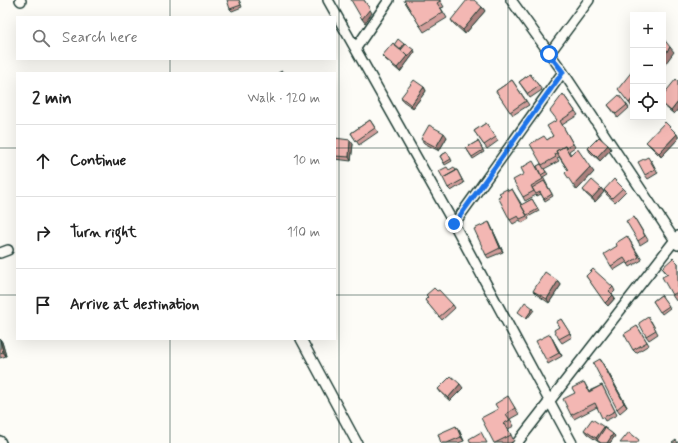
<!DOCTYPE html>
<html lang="en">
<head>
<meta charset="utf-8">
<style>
  :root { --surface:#fff; --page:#f2f2f2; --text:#222; --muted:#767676; --line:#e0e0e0 }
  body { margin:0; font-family:Mynerve,sans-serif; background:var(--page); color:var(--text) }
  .controls { position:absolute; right:12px; top:12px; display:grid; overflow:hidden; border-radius:0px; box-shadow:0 4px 16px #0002 }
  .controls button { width:36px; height:36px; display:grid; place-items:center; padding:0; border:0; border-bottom:1px solid var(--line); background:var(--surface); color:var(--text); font:20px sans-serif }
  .stop { position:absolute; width:12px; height:12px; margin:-9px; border:3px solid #1a73e8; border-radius:50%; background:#fff }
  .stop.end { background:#1a73e8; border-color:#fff; box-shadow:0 1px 4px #0008 }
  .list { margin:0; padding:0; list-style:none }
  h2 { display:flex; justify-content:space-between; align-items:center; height:52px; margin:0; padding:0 16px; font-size:17px }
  h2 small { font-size:13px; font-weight:400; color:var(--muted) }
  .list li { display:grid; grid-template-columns:26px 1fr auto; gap:12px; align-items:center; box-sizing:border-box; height:72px; padding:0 16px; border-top:1px solid var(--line) }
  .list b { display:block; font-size:15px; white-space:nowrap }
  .list em { font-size:13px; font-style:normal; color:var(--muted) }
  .icon { flex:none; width:22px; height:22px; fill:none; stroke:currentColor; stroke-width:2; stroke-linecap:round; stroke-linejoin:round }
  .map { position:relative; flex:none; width:678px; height:443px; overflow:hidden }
  .search { position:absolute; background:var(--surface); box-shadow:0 4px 16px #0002; left:16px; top:16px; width:320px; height:44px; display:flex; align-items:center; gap:10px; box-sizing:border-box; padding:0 14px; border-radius:0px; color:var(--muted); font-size:15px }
  .panel { position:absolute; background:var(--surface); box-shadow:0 4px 16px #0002; left:16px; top:72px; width:320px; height:268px; border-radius:0px }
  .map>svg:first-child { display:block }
</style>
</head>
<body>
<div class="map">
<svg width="678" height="443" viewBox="0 0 678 443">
  <rect width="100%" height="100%" fill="#fdfcf7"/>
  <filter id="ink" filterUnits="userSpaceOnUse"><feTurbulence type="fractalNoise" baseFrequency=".025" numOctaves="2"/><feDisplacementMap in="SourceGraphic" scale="8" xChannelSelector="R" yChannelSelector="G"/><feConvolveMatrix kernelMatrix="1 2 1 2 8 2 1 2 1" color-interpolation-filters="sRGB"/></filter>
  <g filter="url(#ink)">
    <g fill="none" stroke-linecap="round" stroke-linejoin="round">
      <defs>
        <path id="street" d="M20,0L21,1
          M328,0L454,224L572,443
          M511,0L563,72L678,245
          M356,48L389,0
          M549,54L589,0
          M454,224L563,72
          M0,253L8,250
          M301,339L357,443
          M0,441L1,443
          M517,443L678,236"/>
      </defs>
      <use href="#street" stroke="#1f3d34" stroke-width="12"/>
      <use href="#street" stroke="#fdfcf7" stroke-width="9"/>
    </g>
    <path fill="#d19d9a" stroke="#1f3d34" d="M239,0L242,7L232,11L230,9Z
      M404,0H440L444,7L441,8L447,18L424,32Z
      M482,7L485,11L465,34L453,23L451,20Z
      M404,44L415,52L400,72L385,59L382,56L394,45Z
      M530,74L542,90L530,98L519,82Z
      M512,80L529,105L513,115L496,91Z
      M678,81V109L674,114L663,105V95Z
      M424,87L426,91L413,108L403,101L401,97Z
      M563,94L578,115L562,125L575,147L569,151L571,155L594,172L577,190L568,170L559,157L557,158L559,161L544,169L548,174L543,177L553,196L545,201L541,194L537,196L536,195L525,201L523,197L524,174L541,164L547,140L553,136L557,120Z
      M608,105H627L629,108L618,118Z
      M370,120L378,132L359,145L351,133Z
      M486,123L498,141L487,149L474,131Z
      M678,136V139L661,157L646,142Z
      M447,137L439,151L424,143L421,139Z
      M335,138L353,144L351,161L335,159Z
      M478,141L484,152L473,159L466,148Z
      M608,145L611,149L600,161L590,152L588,148Z
      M447,152L452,161L445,165L440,156Z
      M651,160L658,173L648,179L645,175Z
      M449,170H457L464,183L451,191L448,188Z
      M601,188L604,192L595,202L586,194L583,190Z
      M623,188L626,191L615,202L606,194L604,190Z
      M512,189L522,205L532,199L539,211L528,217L529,219L522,223L520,220L513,224L510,220L501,195Z
      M634,217L648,240L640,245L638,241Z
      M489,222L491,226L503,252L488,258L486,255Z
      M627,236L642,260L630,267L627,262L614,270L611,266L617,246Z
      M678,263V299L676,301L672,295L667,274L662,268Z
      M586,276L613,287L615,291L612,294L615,298L608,306Z
      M561,285L549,303L536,294L533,291Z
      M437,291L453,305L455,308L442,320L425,300Z
      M661,295L670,308L662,314L653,301Z
      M561,319L572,337L562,343L559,339V327Z
      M651,321L658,334L649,340L646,336Z
      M637,326L649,345L636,353L633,350Z
      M552,338L562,356L548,364L546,360Z
      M0,339L2,342L6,356L0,358Z
      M603,363L627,407L620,413L617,409Z
      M584,382L589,391L602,385L617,415L605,421L597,407L574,419L571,415L575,393Z
      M463,388L450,401L441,393L438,389Z
      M511,402L519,414L510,419L514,426L508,429L514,441L510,443H494Z
      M605,428L615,436L610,443H600L587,434L584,430Z
      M459,430L464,441L458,443H441Z"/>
    <path fill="#aa807d" stroke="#1f3d34" d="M364,0L372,13L365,23L362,19Z
      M482,7L485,11L465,34L463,30Z
      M404,44L406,46L401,52L400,50Z
      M670,47L674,52L663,67V57Z
      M414,50L415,52L400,72L397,68L407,56Z
      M424,87L426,91L413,108L411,105Z
      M633,98V108L629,103Z
      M678,102V109L674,114L671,111Z
      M444,133L447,137L439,151L436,147Z
      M677,134L678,136V139L661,157L659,153Z
      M350,140L353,144L351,161L349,157Z
      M608,145L611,149L600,161L597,157Z
      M590,167L594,172L577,190L573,185Z
      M601,188L604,192L595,202L592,198Z
      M489,222L491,226L503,252L500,248Z
      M558,281L561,285L549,303L547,299Z
      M613,295L615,298L608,306L605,303Z
      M533,308L534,310L527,319L526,318Z
      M550,334L552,338L562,356L559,353Z
      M0,339L2,342L6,356L3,352Z
      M600,359L603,363L627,407L624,403Z
      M460,384L463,388L450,401L448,398Z
      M456,426L459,430L464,441L461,437Z
      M604,427L607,430L599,442L596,438Z
      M613,434L615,436L610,443H607Z"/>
    <path fill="#f3b7b3" stroke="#1f3d34" d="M227,0H239L241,5L230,9Z
      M351,0H364L370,9L362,19Z
      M404,0H439L440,1L437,3L443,12L420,26Z
      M467,0H474L482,7L463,30L451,20Z
      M663,38L670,47L663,57Z
      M398,39L404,44L400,50L394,45Z
      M393,43L407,56L397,68L382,56Z
      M406,44L414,50L408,57L401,50Z
      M633,70V98L629,103L618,89Z
      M282,71L283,73H278Z
      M530,74L539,86L528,94L519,82Z
      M676,79L678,81V102L671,111L663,104V95Z
      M414,80L424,87L411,105L401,97Z
      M512,80L526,101L510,112L496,91Z
      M563,94L575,111L560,121L573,144L566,148L565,146L556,151L557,153L555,154L556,157L542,165L530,144L544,136L547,140L553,136L547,126L557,120L550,111Z
      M619,95L627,105L616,114L608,105Z
      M370,120L375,128L356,141L351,133Z
      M665,122L677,134L659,153L646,142Z
      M486,123L496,137L484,145L474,131Z
      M429,125L444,133L436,147L421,139Z
      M599,137L608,145L597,157L588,148Z
      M335,138L350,140L349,157L335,156Z
      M478,141L483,150L472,157L466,148Z
      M565,146L570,155L577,148L590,167L573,185L565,173L568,170L556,151Z
      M447,152L451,159L444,163L440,156Z
      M648,157L655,169L645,175L638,162Z
      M533,161L543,179L531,186L534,191L523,197L513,180L524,174L521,168Z
      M541,164L546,172L541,175L537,166Z
      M447,167L449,170L454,167L456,171L443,178L439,171Z
      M457,170L462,180L448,188L443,178Z
      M614,179L623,188L612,198L604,190Z
      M592,180L601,188L592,198L583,190Z
      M544,181L552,194L544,199L540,192L536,194L532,188Z
      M507,189L508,191L512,189L527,216L520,219L518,216L510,220L498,197L501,195L499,193Z
      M532,199L538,209L527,215L521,205Z
      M634,217L645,236L638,241L626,221Z
      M489,222L500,248L486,255L474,229Z
      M627,236L639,257L628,264L624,258L611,266L604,254L617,246L616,243Z
      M673,258L678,263V292L672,295L662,277L668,274L662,268Z
      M593,269L613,287L609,291L613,295L605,303L586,276Z
      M545,272L558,281L547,299L533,291Z
      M434,288L437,291L439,290L453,305L439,317L425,300L428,297L426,295Z
      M661,295L669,306L660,312L653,301Z
      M525,302L533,308L526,318L518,312Z
      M648,317L656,330L646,336L639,323Z
      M561,319L570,333L559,339L554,330L559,327L556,322Z
      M637,326L647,342L633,350L624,334Z
      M550,334L559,353L546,360L536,341Z
      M0,340L3,352L0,353Z
      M600,359L624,403L617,409L593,363Z
      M451,376L460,384L448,398L438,389Z
      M584,382L589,392L602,385L615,411L602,418L595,403L571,415L563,399L575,393L572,388Z
      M508,396L515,408L506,414L510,420L503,424L504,425L505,424L511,435L495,443H494L481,418L498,409L495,404Z
      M592,419L604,427L596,438L584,430Z
      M456,426L461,437L447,443H441L438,434Z
      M605,428L613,434L607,443H601L597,440Z
      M481,432L487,443H471L469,439Z
      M629,432L639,440L637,443H620Z
      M676,440L678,443H672Z"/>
  </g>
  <g fill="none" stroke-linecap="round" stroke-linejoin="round" filter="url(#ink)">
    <path stroke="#1a73e8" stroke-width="5" d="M454,224L563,72L549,54"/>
  </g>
  <path fill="none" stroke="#1f3d34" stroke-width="1" stroke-opacity="0.55" d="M170,0V17M339,0V443M508,0V443M170,59V73M0,148H17M335,148H678M0,295H17M335,295H678M170,339V443"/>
</svg>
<div class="controls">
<button>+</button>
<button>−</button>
<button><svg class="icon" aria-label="locate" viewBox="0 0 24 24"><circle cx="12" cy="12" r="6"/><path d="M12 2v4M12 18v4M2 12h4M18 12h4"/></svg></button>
</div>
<div class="stop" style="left:549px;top:54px"></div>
<div class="stop end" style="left:454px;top:224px"></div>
<div class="search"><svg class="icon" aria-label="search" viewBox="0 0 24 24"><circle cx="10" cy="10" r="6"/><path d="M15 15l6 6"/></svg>Search here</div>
<section class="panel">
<h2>2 min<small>Walk · 120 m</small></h2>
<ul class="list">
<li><svg class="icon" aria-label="ahead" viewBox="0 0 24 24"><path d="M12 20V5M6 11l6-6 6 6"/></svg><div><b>Continue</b></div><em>10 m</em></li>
<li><svg class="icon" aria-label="right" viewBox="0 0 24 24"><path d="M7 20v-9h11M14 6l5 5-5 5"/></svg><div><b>Turn right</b></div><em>110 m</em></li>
<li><svg class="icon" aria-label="arrive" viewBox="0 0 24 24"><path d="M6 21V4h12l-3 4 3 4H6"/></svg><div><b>Arrive at destination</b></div></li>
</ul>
</section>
</div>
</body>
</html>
